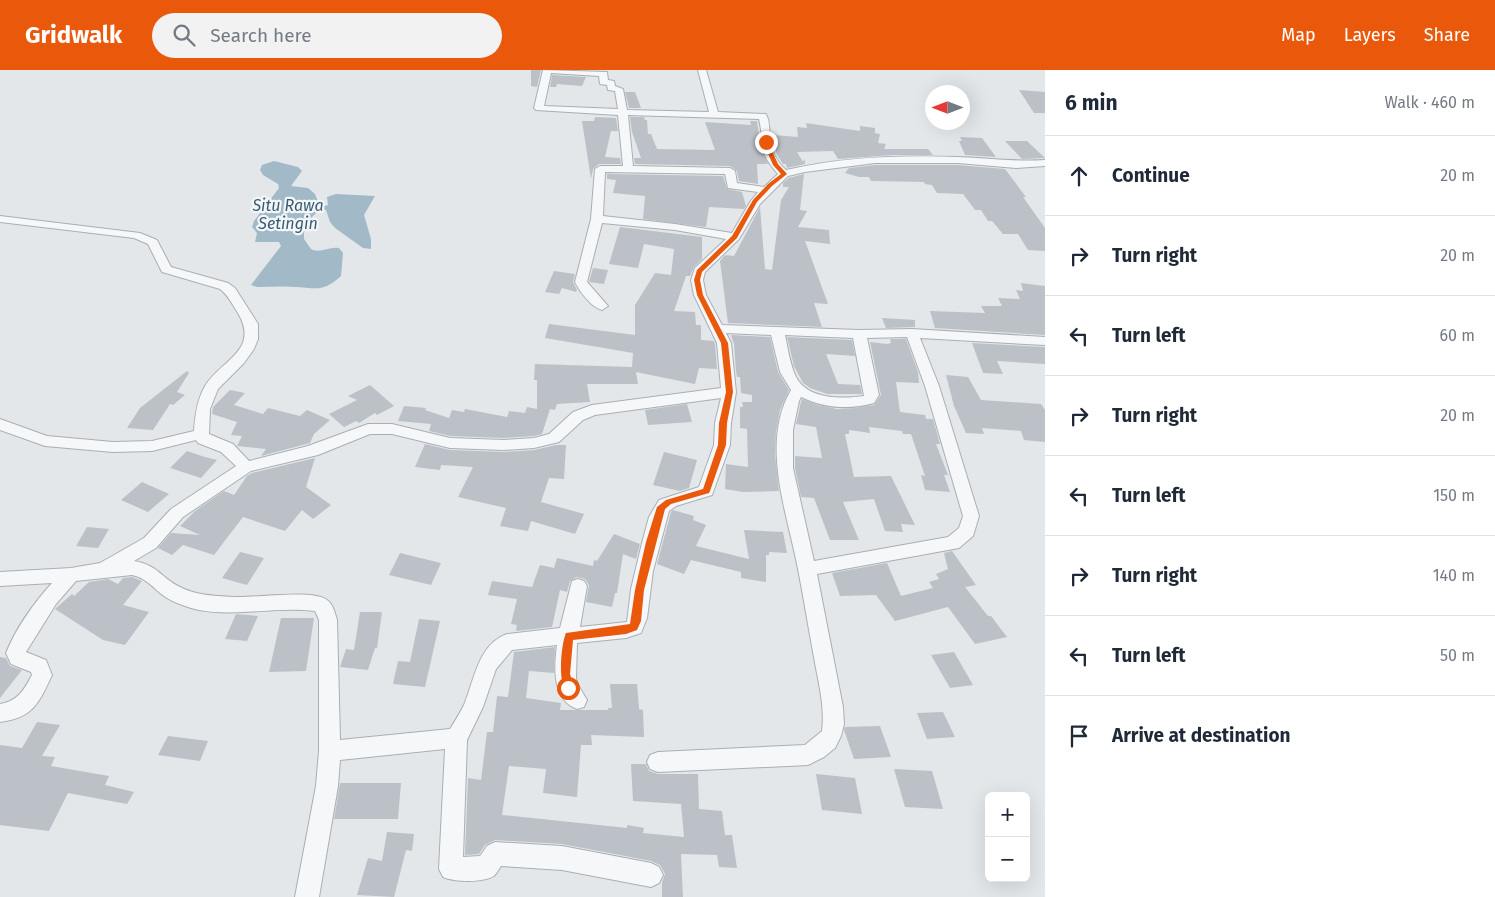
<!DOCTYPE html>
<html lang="en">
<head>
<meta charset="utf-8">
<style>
  :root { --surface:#fff; --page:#f2f2f3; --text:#1f2937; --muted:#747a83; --line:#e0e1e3; --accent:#ea580c }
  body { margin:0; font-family:"Fira Sans",sans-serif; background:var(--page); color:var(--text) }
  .controls { position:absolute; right:15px; bottom:15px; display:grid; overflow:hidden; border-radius:8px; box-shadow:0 5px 20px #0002 }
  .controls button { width:45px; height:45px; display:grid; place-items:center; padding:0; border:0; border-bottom:1px solid var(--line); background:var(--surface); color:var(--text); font:25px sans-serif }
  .compass { position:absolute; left:925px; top:15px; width:45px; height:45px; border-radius:50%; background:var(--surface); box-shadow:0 5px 20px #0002; rotate:270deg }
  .stop { position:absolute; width:15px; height:15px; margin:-11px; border:4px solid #ea580c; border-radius:50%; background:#fff }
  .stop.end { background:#ea580c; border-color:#fff; box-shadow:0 1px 5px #0008 }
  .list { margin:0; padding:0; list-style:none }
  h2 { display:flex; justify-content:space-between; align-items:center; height:65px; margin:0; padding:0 20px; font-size:21px }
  h2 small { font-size:16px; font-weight:400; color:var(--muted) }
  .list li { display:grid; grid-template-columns:32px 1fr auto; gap:15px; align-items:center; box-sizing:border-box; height:80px; padding:0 20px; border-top:1px solid var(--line) }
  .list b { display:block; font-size:19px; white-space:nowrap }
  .list em { font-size:16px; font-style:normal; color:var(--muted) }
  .icon { flex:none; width:28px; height:28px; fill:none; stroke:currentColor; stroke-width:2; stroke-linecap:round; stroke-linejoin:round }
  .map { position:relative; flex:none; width:1045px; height:827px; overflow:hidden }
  header { display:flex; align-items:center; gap:30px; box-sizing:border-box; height:70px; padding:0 25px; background:var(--accent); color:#fff }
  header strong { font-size:24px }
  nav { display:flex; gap:28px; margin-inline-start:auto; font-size:18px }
  .search { width:350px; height:45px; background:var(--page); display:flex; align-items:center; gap:12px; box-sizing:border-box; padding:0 18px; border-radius:28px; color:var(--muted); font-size:19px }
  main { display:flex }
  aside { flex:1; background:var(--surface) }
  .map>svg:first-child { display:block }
</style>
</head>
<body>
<header>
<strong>Gridwalk</strong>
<div class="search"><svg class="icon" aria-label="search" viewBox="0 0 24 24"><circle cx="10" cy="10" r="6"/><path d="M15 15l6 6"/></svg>Search here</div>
<nav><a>Map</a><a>Layers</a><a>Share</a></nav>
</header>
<main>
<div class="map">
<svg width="1045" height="827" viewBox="0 0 1045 827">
  <rect width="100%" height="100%" fill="#e3e7ea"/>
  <path fill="#a2b9c7" d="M274,91L298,97L302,101L291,116L308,118L315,124L320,137L328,135L327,127L336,124L375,126L364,145L371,169V179L363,178L335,158L330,152L326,140L318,141L312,147L313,154L304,162V169L311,179C320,184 329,176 339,178L343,183L341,206C321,224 316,217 293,217C281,216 269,217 257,217L251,215L281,176L279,172H255L257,163L252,157L254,151L279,118L278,114L263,105L260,100L262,95Z"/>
  <path fill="#bbc1c7" d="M531,0H541L537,17L531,16Z
    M552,5L586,7L582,16L557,14L556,17H550Z
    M1019,20L1045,22V43H1034Z
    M625,22H635L641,38H629Z
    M595,47L616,48L618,61H611L605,87L620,88L621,94H599L593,99L591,109L582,51H594Z
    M630,47H644L645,50H647L648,64H651L657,79L715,80L705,52L751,55L750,51H757L761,78L768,94H757L758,114L739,111L737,101L730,96L635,94L634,88H641L632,62Z
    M806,53L860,61V56L875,58V63L880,64L878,73L886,74L884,79H928L933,85H893L838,89L833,81L797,82L803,92L805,89V94L787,98L786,94H783L777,85L772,65L798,67L797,57L807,58Z
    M960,67L982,68L996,87L965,85L959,71H962Z
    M1005,71H1027L1045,88L1022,89Z
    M875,95H958L1005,99L1026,127H1023L1045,158V181L1028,180L1018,164H1003L992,151H988L981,140H975L963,124L937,123L932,115L925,114L924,112L871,111L869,107H859L845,103L849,98Z
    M607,104L723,106L727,119L742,122L746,136L744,139L709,137L706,157L643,149L645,126L613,123L616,110L607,109Z
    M804,104L800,140L807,141L798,157L829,160L830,174L805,171L828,234L814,233L822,257L728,253L720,191L725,185L734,186L760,137L765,199L772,200L781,130L789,117H783V113L789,108Z
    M620,157L702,167V189L694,197L690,206H686L674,241L695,242L696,255H701V270L714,271L715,274L717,299L699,298L695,314L636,302L638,314H587L590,332L557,334L555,340L550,339L542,364L534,366L504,368L450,366L429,361L431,354L398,351L404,336L426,338L425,340L449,348L452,340L464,342L465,339L507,347L509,341L525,343L527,337L537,339V310H534L535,294L632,297L633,283L545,268L549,254L635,265V235L655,203L671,205L674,179L644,174L638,198L609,194Z
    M593,198L608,200L604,214L589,212Z
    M554,201L575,204L573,212L577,220L576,222L562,218L559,224L545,222Z
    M1021,213L1045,216V265L935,258L930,241L985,243L981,236H1002L998,228L1020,229L1016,220L1023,221Z
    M882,248L915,250V257L886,258Z
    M731,265L770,267L778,302L789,320L780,340L776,362L775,385L779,421L743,422L725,419L726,394L748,397L747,359L740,358V337H743L742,332H752V325L741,323L740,307H737L736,301L734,274Z
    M787,267L852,270L855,286L826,284L838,314L860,315L862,324H827L810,318L803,313L794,296Z
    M890,269H906L918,302L919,313L896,312L900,342L925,345L926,349H933L940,374H936L948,405H944L950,422L925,420L921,405L925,406L911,364H903L902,361L869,357L870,363L849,360V364H845L854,407L891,406L915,455L901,454L903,462L885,461L874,429L843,432L859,470H830L814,428L801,427L795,398V386L822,388L816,357L796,354L801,332L802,329L818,335L837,339L856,338L874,335L881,325L870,272L887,274L891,273Z
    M972,273L1045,277V294L997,291L1003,304L983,303Z
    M187,301L189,303L177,322L185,325L173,335L170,334L153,360L127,358L140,338Z
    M946,305L968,307L981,330L1041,334L1045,340V372L1024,370L1021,361L982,358L984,364L966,363L954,336Z
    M370,315L394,336L377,345L375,343L359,353L356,351L344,357L329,344L357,330L348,326Z
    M230,320L245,323L234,335L263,344L268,338L300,346L307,340L330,350L314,364L310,373L261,386L266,379L237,376L242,366L231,365L237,352L212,344L213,337Z
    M687,334L692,352L648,355L645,340Z
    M425,374L450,380L504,382L534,380L556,375H566L564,409L549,408L541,432L584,444L575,464L531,451L528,461L500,456L506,438L458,427L473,397L441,395L440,400L415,397Z
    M187,381L205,387L217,390L201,408L170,398Z
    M664,382L697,390L689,418L680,421L653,415Z
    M315,388L306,417L331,435L313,449L302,440L285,461L243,447L214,485L183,475L172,485L158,478L171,463L200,465L180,456L195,441L224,421L234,425L247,406L252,403Z
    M142,412L169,424L148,442L121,430Z
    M673,440L694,446L693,450L706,455L696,476L749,489L744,460L783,462L787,483L769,482V485H766V512L741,508V502L691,490L684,504L657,494L671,442Z
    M87,457L109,459L98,478L76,476Z
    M614,464L640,474L636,489L623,484L617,523H615L612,537L586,532L589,515L585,509L577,507L570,511L567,522L560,520L552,557L516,561L517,555L511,554L517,529L488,525L492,511L532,517L540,495L554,498L557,488L593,496L594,490L597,491Z
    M952,481L976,515L965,517L988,546H991L1007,567L975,574L948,537L895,551L876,525L840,526L832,503L887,493L901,526L933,518L929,512L939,509L936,504L948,499L944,483Z
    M240,482L264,488L247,515L222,508Z
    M400,483L441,493L431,515L389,505Z
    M132,507L142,511L123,535L149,542L125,575L103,570L55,539L72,524L74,526L89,512L108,509L118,514L123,508Z
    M360,542H382L377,578H375L368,600L340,597L346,579L354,580Z
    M236,544L258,546L247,571L225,569Z
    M281,548H314L306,601L269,602Z
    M419,549L440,551L425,617L393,614L398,591L410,592Z
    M555,577L554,603L529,601L526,628L561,633L560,640H608V638H612L610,614H637L639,639L643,640L644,667L591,665L592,675H581L577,727L543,723L546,699L509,696L502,745L627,758V755L644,758L643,763L684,767L681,734L633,731L631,694H646L649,701L658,704H698L699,739L722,741L725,765H732L737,798L719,797L717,785L681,784L683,827H662V812L665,804L660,795L651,791L562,774L495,770L485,775L479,784L465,785L468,708L481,710L487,662H493L497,626L508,627L514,582Z
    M954,582L973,615L950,618L931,585Z
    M0,587L6,588L10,596L22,600L0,628Z
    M943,642L955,667L927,669L917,643Z
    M37,652L60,655L42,686L55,687L51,696L109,706L105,715L134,722L127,734L68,723L49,761L0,755V675L22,678Z
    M880,656L891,687L854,689L844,660L845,657Z
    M168,666L208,671L200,691L158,685Z
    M894,699L932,701L943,739L905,737Z
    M816,704L855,708L862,744L822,740Z
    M340,713H401L398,749H334Z
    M387,762L414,764L412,781L406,780L394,827L357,825L368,788L382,791Z"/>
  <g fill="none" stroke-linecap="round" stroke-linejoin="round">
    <defs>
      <path id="street" d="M543,0L607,2L608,10L614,11L615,16L623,19L627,40L709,42L698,0H706L718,42L766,44C770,52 769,59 770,68C771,81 777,92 786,100C842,87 900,85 957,87C988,88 1014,92 1045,90V96L1016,98L958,93H875L805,102L788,106L760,134L739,169L705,202L703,210L706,225L722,255L859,260L912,259L1045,267V275L920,268L939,316L979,446L973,466L959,478L817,504L843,637L844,654L841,666L835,678L824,687L808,695L658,702L650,699L647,692L650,685L658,682L805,675L822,661C825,638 819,615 815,593C809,561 804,530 798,499C787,442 760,373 791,320L780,302L771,265L726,263L731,273L736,322L731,353L730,375L712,425L676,436L669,441L653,501L647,548L641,563L626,568L577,573L576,608L578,615L587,630L584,637L577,639C552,630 554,597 557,575L512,580L496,599L483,637L467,670L463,787L480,786L487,776L495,772L562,776L651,793L659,797L663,805L659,813L651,817L562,800L501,796C499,799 496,804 494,806C483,813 454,812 443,807L439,799L445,679L340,690L338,716L319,827H295L316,716L319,681V550L315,541C277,536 238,547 199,540C189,538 172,532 164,526C153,518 145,507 132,505L76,511L56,534L26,582L46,590L52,605C39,633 33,648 0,652V634C18,631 24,620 32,605L31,602L11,594L6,583C16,558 34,533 52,513L0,516V502L71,498L100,493L144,468L171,439L236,396L221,382L198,373L196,370L152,381L113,382L45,376L0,360V349L47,366L113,372L152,371L194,361C195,345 197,330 205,316C221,290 260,281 238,243C232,234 228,225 220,219L162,202L148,174L134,168L0,152V146L140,163L157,170L171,197L228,213L235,218L258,254V269L254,279L244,293L218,319L210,339L209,364L233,374L249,391L308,376L368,354H392L450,368L504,370L534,368L549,364L573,342L592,335L721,318L717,273L694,225L691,210L695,198L726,169L675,160L602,153L587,212L608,236L602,240C591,237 580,222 575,212L591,149L595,99L600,96H623L618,45L536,40L534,38ZM551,3L599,6L600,14L607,15L608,20L615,21L618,39L544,36ZM628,45L759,49C765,74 757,81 778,104L764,117L737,113L735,101L730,98L633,96ZM605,102L725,104L728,118L758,122L750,132L732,163L675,154L603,146ZM785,265L853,268L864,326C843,329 808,330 796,307C790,294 788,279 785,265ZM907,267L925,316L963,446L959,458L948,467L814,491L793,398V360L799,331L801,327C824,338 850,340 874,333L879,325L867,268ZM721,328L715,353L714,375L699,417L659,430L649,447L642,473L631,519L627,552L580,557L587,516L584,511L578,509L572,511L560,558L507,564C478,574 474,611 464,635C460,643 455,651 450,659L340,670L337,550C335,543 333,534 327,530C314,519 255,528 236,527C217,526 197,526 180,517C161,508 158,495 134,491L156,478L183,447L251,401L318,385L370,364H392L450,378L504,380L534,378L559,372L583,350L595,345Z"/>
    </defs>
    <use href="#street" stroke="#a8afb4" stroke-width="2"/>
    <use href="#street" fill="#f6f7f9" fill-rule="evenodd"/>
  </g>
  <path fill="#ea580c" d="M766,70L768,72L778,94L787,104L772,116L757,132L737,168L702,202L700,210L703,225L728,273L733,322L727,353L726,375L710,421L709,423L671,434L665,439L644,520L641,551L637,560L626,564L573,570L570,604L574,618L568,623C557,617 561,574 566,563L630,554L635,520L646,472L657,437L666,430L703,419L718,375L719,353L726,322L721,273L697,225L694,210L697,200L732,166L753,130L768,114L781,104L773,95L763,72Z"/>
  <g text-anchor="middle" stroke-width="4.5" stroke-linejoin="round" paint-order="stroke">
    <g font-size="16" font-style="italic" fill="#395b72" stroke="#f3f6f8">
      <text x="288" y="141">Situ Rawa<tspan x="288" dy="18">Setingin</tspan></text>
    </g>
  </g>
</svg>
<div class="controls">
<button>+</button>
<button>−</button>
</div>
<svg class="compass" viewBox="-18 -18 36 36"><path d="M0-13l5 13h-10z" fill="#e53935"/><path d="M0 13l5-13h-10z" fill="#747a83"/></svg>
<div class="stop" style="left:568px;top:618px"></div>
<div class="stop end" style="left:766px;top:72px"></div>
</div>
<aside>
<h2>6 min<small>Walk · 460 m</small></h2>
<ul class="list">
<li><svg class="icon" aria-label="ahead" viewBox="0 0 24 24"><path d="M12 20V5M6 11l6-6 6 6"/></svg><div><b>Continue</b></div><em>20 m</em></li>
<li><svg class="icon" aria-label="right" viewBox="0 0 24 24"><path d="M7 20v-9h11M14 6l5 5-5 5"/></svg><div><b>Turn right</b></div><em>20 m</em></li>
<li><svg class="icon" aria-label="left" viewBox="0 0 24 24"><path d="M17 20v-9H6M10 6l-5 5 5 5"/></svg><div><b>Turn left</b></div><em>60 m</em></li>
<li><svg class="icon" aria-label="right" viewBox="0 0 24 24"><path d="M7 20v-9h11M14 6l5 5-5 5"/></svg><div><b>Turn right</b></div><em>20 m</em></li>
<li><svg class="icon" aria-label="left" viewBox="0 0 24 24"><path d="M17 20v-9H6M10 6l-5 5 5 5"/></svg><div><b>Turn left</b></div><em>150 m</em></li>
<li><svg class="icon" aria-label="right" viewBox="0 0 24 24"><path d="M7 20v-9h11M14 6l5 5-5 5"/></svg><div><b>Turn right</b></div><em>140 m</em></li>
<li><svg class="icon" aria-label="left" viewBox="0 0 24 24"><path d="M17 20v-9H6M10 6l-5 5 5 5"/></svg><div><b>Turn left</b></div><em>50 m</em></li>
<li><svg class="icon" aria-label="arrive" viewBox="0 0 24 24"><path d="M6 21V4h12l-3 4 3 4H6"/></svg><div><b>Arrive at destination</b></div></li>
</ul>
</aside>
</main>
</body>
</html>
